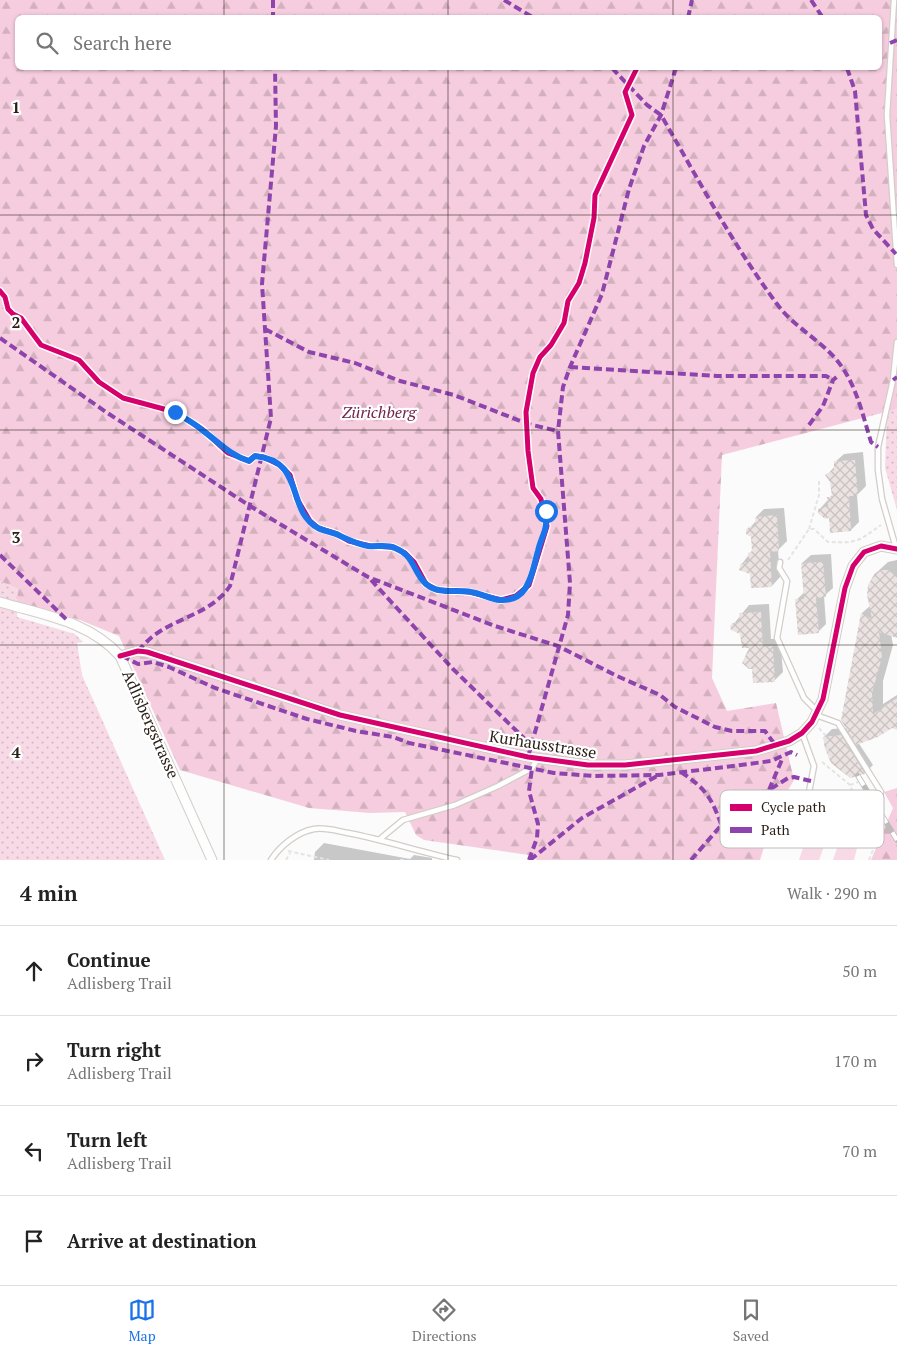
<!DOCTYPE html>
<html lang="en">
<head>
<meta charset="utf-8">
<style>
  :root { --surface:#fff; --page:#f6f6f6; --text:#222; --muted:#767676; --line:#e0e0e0; --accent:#1a73e8 }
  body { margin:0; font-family:"PT Serif",serif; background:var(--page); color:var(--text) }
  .stop { position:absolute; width:15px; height:15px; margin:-11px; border:4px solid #1a73e8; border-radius:50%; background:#fff }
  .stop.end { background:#1a73e8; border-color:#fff; box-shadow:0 1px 5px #0008 }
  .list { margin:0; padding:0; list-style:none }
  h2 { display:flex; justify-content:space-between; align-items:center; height:65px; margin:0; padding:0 20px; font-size:21px }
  h2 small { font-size:16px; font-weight:400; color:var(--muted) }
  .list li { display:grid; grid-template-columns:32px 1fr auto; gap:15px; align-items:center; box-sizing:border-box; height:90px; padding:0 20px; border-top:1px solid var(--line) }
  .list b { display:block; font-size:19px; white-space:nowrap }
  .list p { margin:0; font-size:16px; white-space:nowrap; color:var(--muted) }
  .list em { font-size:16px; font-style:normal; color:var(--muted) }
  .icon { flex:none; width:28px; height:28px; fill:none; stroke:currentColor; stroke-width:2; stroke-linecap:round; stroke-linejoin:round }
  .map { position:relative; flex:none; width:897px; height:860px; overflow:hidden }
  .search { position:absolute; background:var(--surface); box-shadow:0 1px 4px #0004; left:15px; right:15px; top:15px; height:55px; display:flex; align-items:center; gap:12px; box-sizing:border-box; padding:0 18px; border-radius:8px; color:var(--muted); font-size:19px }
  .sheet { height:425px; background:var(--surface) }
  nav { display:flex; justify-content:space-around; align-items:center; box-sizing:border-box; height:70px; border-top:1px solid var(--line); background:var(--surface); font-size:14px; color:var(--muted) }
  nav a { display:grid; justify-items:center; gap:2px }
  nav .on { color:var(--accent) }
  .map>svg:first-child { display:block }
</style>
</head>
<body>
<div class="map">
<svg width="897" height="860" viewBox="0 0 897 860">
  <defs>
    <pattern id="grass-dots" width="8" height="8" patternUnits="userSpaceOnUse" patternTransform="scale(1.25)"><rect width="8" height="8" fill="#f7dae6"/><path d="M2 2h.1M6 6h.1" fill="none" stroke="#d4bbc5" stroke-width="1.8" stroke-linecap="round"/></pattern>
    <pattern id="forest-firs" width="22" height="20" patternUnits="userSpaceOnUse" patternTransform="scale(1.25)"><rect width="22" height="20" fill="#f6cdde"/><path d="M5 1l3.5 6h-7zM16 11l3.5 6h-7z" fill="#d3b0be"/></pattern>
    <pattern id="building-cross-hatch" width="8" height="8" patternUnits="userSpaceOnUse" patternTransform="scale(1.25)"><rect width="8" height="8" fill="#eae3e1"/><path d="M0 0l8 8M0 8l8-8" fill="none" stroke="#c9c2c0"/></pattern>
  </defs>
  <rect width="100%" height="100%" fill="#fbfbfb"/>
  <path fill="url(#grass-dots)" d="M897,409V510L885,468L887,411Z
    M0,581L18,589L17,617L75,634L83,642L77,643L82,675L165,860H0Z"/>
  <path fill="url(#forest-firs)" fill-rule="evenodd" d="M0,0H897V409L722,455L712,678L727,711L776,703L794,780L775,812L760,860H537L529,855L424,840L416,835L405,812L370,813L309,808L180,770L119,636L80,620L17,602L18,589L0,581ZM18,18H880V68H18Z
    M897,788V860H871L893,808L884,792Z"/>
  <path fill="#f7dae6" d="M808,832L827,838L819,860H799Z
    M839,842L857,848L854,860H833Z"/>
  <path fill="#0003" d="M863,452L866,486L857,495L859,522L851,530L819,510L833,494L831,481L827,475L835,466V462L844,454Z
    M784,508L787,541L778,550L780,577L772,586L751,573L742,564L753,549L752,536L747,531L756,521V517L764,509Z
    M831,554L833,588L824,596L826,624L818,632L796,600L805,592L802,563L811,555Z
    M897,560V635L891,634L893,645L883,681V704L897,695V729L892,727L858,742L873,765L865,773L850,777L824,737L832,729L847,728L842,719L862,613L871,605L876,573L888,562Z
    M769,604L771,639H780L783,672L774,681L742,633L732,626L749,605Z
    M324,843L410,859L414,855L432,858V860H314L315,852Z"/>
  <path fill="url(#building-cross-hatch)" d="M855,460L858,496H849L851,531L830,533L829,518L825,519L818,513V509L828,506L827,497H832L830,482L825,475L834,470V461Z
    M777,515L779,551L770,552L772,587L751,588L750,574L739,570L741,563L749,562L748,553L752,552L751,537L746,534V530L749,527L756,526L755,517Z
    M823,562L826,597L816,598L819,633L798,635L795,599H804L801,563Z
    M882,570H888L897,577V638L879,632L882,657L872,693L873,714L897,698V730L892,728L878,737L856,745L841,720L861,613L872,619L867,595L868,585L875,573Z
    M761,612L763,647L773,646L775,682L753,683L752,669H749L742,663L749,648H742L740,634L731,630L730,626L733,623L740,622L739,613Z
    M841,735L865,774L850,778L831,763L825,749L823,737Z"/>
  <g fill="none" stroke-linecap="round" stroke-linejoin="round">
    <defs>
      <path id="lane" d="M894,0L887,115L897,265
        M896,548L882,499L878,470V447L893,380L897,342
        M780,562L779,568L787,581L777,638L804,698L817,711
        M816,715L838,723L881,792
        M802,733L814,766L808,797L811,806L820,812L854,824L855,833
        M380,839L403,820L455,805L498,786L532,768L538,758
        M271,860C280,846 297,832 314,829C325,827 337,831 348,833C385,840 420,852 457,860"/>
      <path id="street" d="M0,602C43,615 89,621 120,656L212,860
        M120,656L138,651L147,652L340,715L528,757L588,765H625L756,751L789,741L802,733L812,722L823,699L845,588L853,566L864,552L881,546L897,549"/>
    </defs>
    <use href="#lane" stroke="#d2cdc8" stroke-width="7"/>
    <use href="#street" stroke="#d2cdc8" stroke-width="11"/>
    <path stroke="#e4e4e4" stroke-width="2" stroke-dasharray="4 2.5" stroke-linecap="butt" d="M809,529L819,495V479
      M788,560L809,529H814L828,542C858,543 857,542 881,525
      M819,728L825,735L829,753L839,750
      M822,762L850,785L857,801L864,812L868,826L862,825
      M850,785L858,782
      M288,851L329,860
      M286,860L290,853
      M400,860H405
      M869,860L881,830L869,826"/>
    <use href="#lane" stroke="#fefefe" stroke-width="4.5"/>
    <use href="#street" stroke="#fefefe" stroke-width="9"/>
    <defs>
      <path id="rail" d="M858,776L897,840"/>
    </defs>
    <use href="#rail" stroke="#bebcbb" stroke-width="5.5"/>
    <use href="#rail" stroke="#fff" stroke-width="4" stroke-dasharray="11" stroke-linecap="butt"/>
    <path stroke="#8e44ad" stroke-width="4" stroke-dasharray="8 4" stroke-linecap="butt" d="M273,0V18
      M504,0L534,18
      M811,0L823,18
      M688,18L692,0
      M890,43L897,40
      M612,68L647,105L661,115C698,179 733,245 777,304C793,326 817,338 835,358C856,382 862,413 871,442L878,447
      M847,68L855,91L866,215L873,229L896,254
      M265,329L309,352L355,363L400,381L454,395L528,424L558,431
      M0,338L106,412L250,506L368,577L495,626L558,646L617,676L660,695L675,707L715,727L732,731H765L776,746
      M570,367L717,376H826L833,380
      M893,380L897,377
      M809,425L823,406L833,380L838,376
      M0,555L68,621
      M371,580L453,669L531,745
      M138,651C142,647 147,641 152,637C177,617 211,614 230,586L271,418L262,284L276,126L275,68
      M122,656L138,664L153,662L169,667L215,688L307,719L356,731L393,737L409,743L554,773L594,776L659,775L733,766L771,761L791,752L797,755
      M528,757L568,615L570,583L558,431L563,387L570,367L602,294L629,189L644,146L661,115L676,68
      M681,772C706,789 711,797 721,824
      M769,790L783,757
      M529,860L537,838L538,824L529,791L532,768
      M530,860L582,818L657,776
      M691,860L731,814L788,778L794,777L811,781"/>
    <defs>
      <path id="cycleway" d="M0,291L5,297L8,309L13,314L21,318L41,345L79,360L99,382L123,398L175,412L202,429L228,453L249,461L255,456L263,457L280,465L290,475L297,499L310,521L318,528L337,534L349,541L370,546L393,547L405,553L414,562L426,584L437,590L470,592L501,600L516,596L529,585L547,526L541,499L533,488L528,451L526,412L533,373L540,357L551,345L564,323L568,301L579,283L585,263L594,218L595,195L632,115L625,92L637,68
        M120,656L138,651L147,652L340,715L528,757L588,765H625L756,751L789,741L802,733L812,722L823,699L845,588L853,566L864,552L881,546L897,549"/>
    </defs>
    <use href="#cycleway" stroke="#fff" stroke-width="8"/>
    <use href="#cycleway" stroke="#d6006c" stroke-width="5"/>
  </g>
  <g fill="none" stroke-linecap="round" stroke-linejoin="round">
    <path stroke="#1a73e8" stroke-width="6" d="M175,412C184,418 194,423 202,430C219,442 229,455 249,461L255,456C306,461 285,509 318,528C324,531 331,532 336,534C347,539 356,544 368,546C377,547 387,544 395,548C415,556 413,572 426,584C439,595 456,589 471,592C480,593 490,599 500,600C530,602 532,571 538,551C542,534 548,531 546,511"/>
  </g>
  <path fill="none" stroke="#2a1f16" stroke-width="1" stroke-opacity="0.55" d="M224,0V18M448,0V18M673,0V18M224,68V860M448,68V860M673,68V860M0,215H897M0,430H897M0,645H897"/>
  <g text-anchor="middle" stroke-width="4.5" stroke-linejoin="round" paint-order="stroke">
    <g font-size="16" font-style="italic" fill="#75224c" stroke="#fff">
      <text x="379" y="418">Zürichberg</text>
    </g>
    <g font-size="16" fill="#2a1f16" stroke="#fff">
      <text transform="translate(151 724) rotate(66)" y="6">Adlisbergstrasse</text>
      <text transform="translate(543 744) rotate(9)" y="6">Kurhausstrasse</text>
    </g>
  </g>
  <rect x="720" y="790" width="164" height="58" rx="8" fill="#fff" stroke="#bfbcb9" stroke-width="1"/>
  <rect x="730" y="804" width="22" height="7" fill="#d6006c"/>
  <rect x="730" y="827" width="22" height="6" fill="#8e44ad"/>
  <g font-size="14" fill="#2a1f16">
    <text x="761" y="812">Cycle path</text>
    <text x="761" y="835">Path</text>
  </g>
  <g font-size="16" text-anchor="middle" font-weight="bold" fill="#2a1f16" stroke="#fff" stroke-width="4.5" stroke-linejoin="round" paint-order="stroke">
    <text x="16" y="113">1</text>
    <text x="16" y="328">2</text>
    <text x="16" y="543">3</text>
    <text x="16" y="758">4</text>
  </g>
</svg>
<div class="stop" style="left:546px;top:511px"></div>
<div class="stop end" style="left:175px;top:412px"></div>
<div class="search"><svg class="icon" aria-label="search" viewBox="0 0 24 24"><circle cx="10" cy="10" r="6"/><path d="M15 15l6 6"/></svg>Search here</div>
</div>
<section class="sheet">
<h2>4 min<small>Walk · 290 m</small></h2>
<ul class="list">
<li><svg class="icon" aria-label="ahead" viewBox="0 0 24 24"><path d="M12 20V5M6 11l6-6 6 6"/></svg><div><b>Continue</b><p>Adlisberg Trail</p></div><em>50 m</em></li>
<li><svg class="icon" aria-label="right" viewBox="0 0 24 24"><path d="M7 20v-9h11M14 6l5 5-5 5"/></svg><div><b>Turn right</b><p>Adlisberg Trail</p></div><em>170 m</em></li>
<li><svg class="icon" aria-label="left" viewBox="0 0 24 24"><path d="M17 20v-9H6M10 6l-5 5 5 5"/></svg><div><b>Turn left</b><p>Adlisberg Trail</p></div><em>70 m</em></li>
<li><svg class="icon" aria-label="arrive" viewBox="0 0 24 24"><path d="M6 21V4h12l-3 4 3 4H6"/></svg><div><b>Arrive at destination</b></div></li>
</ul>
</section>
<nav>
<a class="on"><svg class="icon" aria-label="map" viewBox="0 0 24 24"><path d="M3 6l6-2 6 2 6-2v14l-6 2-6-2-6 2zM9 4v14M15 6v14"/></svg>Map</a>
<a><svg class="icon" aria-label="directions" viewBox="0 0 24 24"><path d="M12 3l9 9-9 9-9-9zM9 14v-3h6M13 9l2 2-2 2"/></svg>Directions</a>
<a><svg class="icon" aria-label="saved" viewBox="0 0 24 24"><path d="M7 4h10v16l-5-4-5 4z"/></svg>Saved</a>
</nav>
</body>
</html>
